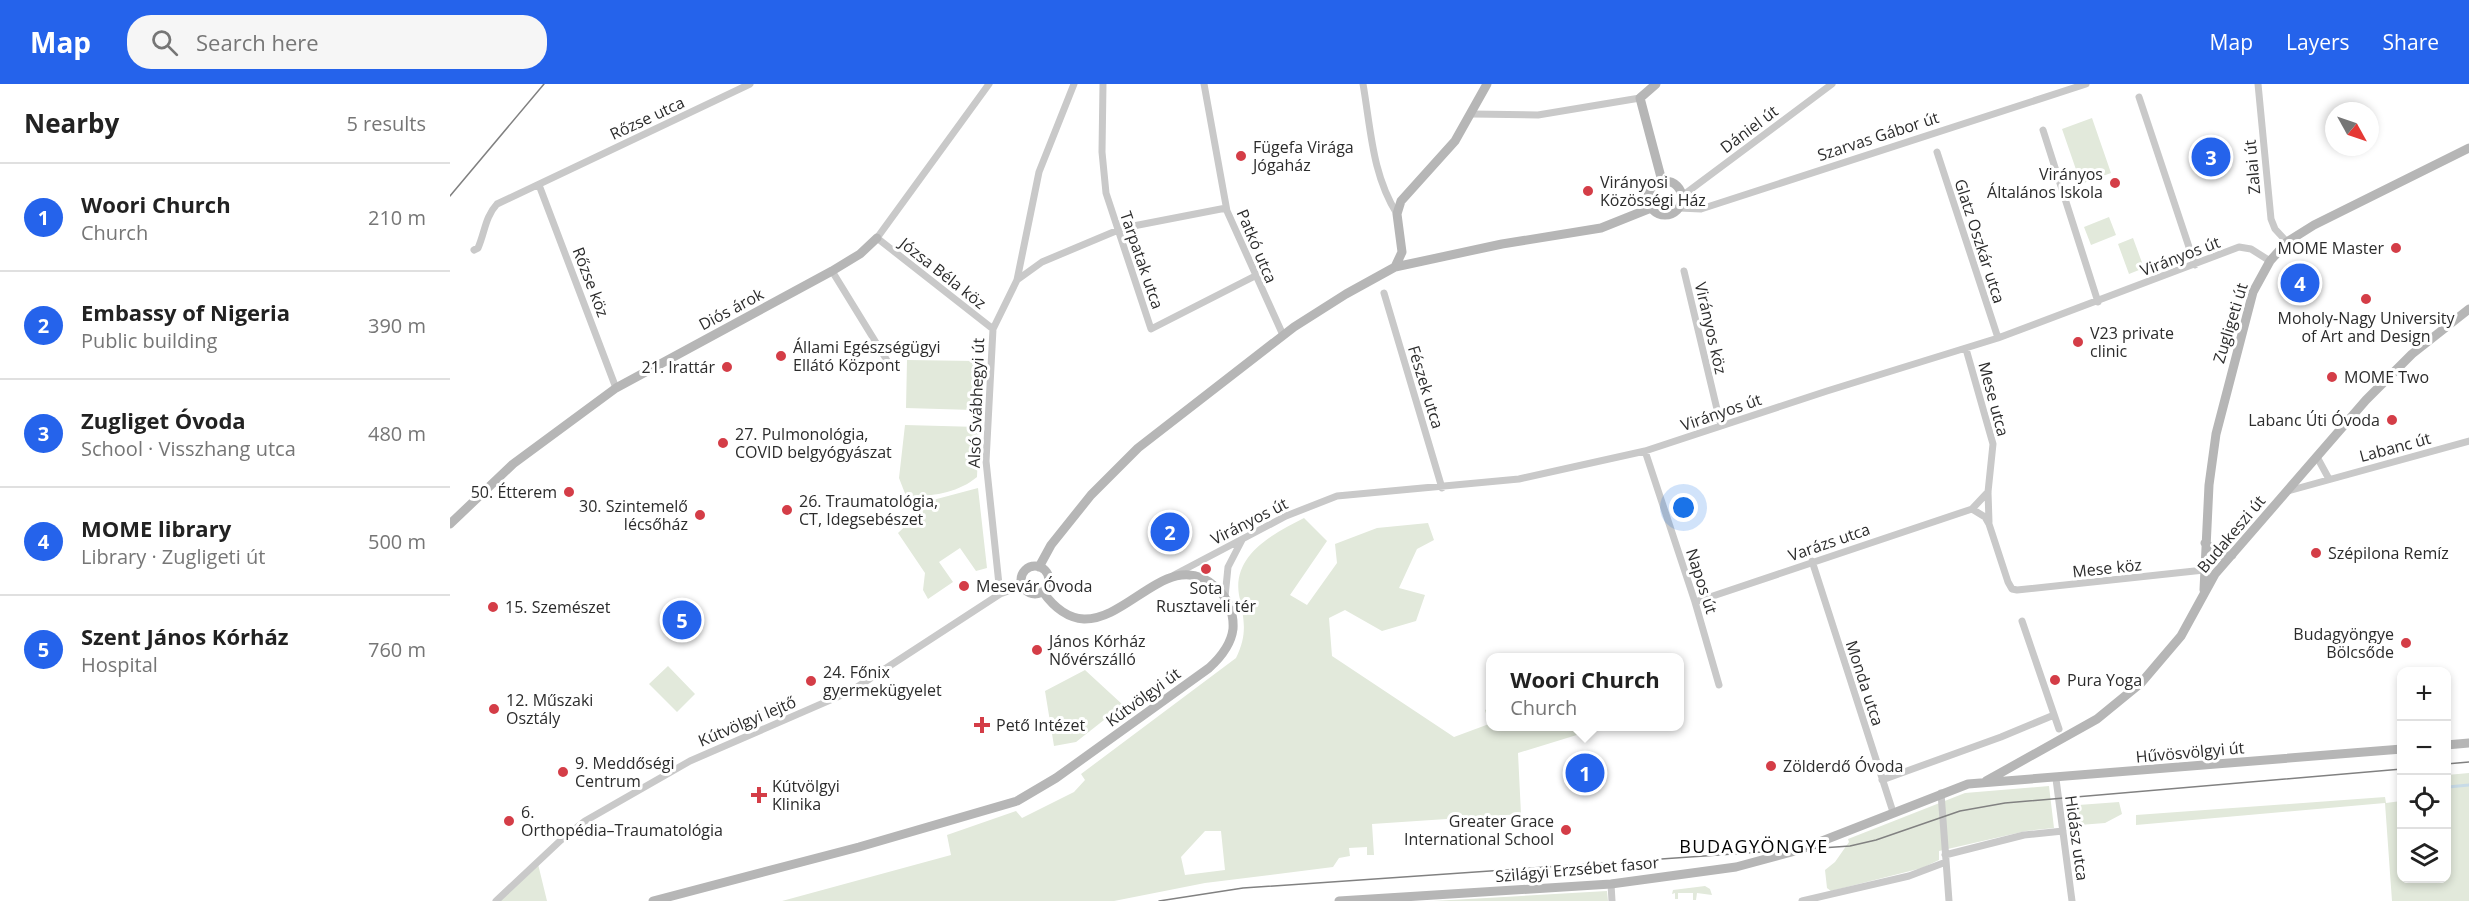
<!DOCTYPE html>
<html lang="en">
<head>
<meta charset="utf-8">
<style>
  :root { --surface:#fff; --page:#f6f6f6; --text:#222; --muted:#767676; --line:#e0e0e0; --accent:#2563eb }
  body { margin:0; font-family:"Open Sans",sans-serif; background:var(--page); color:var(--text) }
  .controls { position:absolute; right:18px; bottom:18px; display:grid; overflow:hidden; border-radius:12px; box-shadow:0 3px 9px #0003 }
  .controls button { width:54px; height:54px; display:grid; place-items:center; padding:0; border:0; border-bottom:2px solid var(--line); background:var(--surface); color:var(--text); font:30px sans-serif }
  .compass { position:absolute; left:1875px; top:18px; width:54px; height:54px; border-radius:50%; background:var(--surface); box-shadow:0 3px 9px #0003; rotate:130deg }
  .you { position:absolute; left:1234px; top:424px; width:21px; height:21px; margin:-15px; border:4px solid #fff; border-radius:50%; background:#1a73e8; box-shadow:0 0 0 9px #1a73e833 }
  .badge { display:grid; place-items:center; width:39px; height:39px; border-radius:50%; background:var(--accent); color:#fff; font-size:20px; font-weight:700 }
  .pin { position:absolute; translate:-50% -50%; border:3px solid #fff; box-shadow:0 2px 6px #0006 }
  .popup { position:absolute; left:1036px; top:569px; width:198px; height:78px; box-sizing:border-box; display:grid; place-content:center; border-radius:12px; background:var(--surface); filter:drop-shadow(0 2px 4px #0005); font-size:20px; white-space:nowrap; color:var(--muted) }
  .popup b { font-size:22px; color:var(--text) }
  .popup::after { content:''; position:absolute; left:50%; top:100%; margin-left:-12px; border:12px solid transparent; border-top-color:var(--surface) }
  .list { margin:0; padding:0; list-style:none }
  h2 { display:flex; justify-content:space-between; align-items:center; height:78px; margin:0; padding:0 24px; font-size:26px }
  h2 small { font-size:20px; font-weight:400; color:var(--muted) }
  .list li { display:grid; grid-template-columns:39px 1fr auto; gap:18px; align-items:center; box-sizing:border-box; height:108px; padding:0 24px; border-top:2px solid var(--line) }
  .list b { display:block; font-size:22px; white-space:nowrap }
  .list p { margin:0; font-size:20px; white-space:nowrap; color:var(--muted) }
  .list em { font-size:20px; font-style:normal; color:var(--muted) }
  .icon { flex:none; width:33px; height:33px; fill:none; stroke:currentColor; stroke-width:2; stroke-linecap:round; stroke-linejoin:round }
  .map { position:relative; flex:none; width:2019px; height:817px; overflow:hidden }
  header { display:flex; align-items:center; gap:36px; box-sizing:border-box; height:84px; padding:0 30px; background:var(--accent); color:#fff }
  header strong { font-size:28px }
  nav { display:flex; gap:33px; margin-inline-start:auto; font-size:21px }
  .search { width:420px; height:54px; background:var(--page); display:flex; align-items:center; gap:15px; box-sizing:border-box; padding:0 21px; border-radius:24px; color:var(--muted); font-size:22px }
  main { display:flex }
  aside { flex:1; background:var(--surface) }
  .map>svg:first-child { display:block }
</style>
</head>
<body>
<header>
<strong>Map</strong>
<div class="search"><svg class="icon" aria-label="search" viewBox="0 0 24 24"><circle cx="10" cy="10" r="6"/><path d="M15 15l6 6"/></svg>Search here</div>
<nav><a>Map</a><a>Layers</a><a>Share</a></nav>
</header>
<main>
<aside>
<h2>Nearby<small>5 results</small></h2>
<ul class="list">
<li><span class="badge">1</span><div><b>Woori Church</b><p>Church</p></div><em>210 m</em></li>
<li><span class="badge">2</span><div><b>Embassy of Nigeria</b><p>Public building</p></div><em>390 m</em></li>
<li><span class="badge">3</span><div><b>Zugliget Óvoda</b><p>School · Visszhang utca</p></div><em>480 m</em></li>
<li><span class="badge">4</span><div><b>MOME library</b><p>Library · Zugligeti út</p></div><em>500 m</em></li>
<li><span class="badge">5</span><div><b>Szent János Kórház</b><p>Hospital</p></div><em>760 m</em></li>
</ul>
</aside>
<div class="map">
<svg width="2019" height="817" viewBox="0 0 2019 817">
  <rect width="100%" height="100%" fill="#fff"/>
  <path fill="#e2e9db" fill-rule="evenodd" d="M1642,34L1661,89L1631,100L1612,45Z
    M1659,133L1666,151L1641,161L1634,143Z
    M1683,154L1694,184L1679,190L1668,160Z
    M457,276L525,277L523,326L456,324Z
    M455,341L529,343L527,393C508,409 481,413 456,412L449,394Z
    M528,404L537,484L526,487L510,464L489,478L503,498L478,515L473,506L475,489L448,449L483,416Z
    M854,434L877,457L840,511L857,521L887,479L885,460L927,444L978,439L984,456L967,465L949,504L975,511L966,537L932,547L895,526L879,534L882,572L1004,653L1039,640L1035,626L1040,624V642L1129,643L1130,650L1068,669L1071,730L922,740L924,771H917V763L899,764L900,772L889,774L883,783L755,799L664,817H332L501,771L497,751L566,727L572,734L624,708L635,696L631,690L786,574C798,550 794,535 789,511C782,470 825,449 854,434ZM755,747H771L775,786L735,791L731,773Z
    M218,582L245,610L227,628L199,600Z
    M635,586L673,621L626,658L604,662L595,607Z
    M1174,642L1132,648L1131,643V642Z
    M2019,689V817H1942L1935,719L1686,741V731L1935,713L1936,719L1951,717L1952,794H1996L1997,691Z
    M1599,702L1604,744L1576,747L1489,767V776L1472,784L1381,807L1377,804L1375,786L1385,778L1399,758L1398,755L1515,709Z
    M1669,718L1672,730L1655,739L1617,742L1615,722Z
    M88,780L97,817H50Z
    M1255,802L1260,805L1262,811L1247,809L1246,816H1243V809H1228V815H1225V809L1222,810L1223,806Z
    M1157,807L1158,817H983Z"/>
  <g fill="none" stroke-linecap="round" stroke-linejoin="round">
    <path stroke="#c8dbe7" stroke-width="3" d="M1998,703L2019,701"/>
    <path stroke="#c9c9c9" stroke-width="7" d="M539,0L427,154L543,245
      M653,0L652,68L656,109L701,245L805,192
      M754,0L777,127L833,251
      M913,0C921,46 922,90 947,130
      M1808,0L1821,135L1825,145L1837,158
      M1689,13L1745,181
      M1022,30L1088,31L1190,14
      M1593,46L1648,218
      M1487,68L1548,254
      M89,101L166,304
      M1232,112L1382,0
      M1229,124L1251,125L1636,0
      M24,166L28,164C35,148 35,133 47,120L300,0
      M382,187L441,283
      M1234,187L1271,342
      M567,196L592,178L673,144L776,124
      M934,209L992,404
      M1516,265L1543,360L1538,408L1539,438
      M1195,367L1245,518L1269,601
      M1867,373L1879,395
      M1838,407L2019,357
      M1522,425L1535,433L1539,440L1558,498L1562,505L1567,506L1754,486
      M1522,425L1538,408
      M1362,477L1443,728
      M724,491L836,432L887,412L1069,395L1195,367L1377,307L1548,254L1789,163L1801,165L1820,177
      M550,510L536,377L543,245L567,196L589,88L624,0
      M775,513L778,483L792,456
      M1245,518L1522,425
      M1572,537L1609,645
      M1606,695L1622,817
      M1432,696L1551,653L1604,631
      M1491,709L1499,817
      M1495,771L1574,751L1613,747
      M1161,800L1162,817
      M46,817L111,756L135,737L240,677L401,607L550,510L572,502
      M1352,817L1459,792L1496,778"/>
    <path stroke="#b6b6b6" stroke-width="9" d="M1206,0L1190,14L1212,97
      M1198 114a17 17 0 1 1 34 0a17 17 0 1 1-34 0Z
      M945,183L1052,160L1151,144L1201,124
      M0,440L63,380L166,304L382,187L410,170L427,154
      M1755,459L1770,471H1782
      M571 496a14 14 0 1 1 28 0a14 14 0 1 1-28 0Z
      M589,483L601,461L641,411L688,364L844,243L896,210L945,183L952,168L947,130L951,117L1005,57L1037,0
      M1754,506L1759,401L1766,350L1803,208L1820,177L1837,158L1864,141L2019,64
      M1996,661L2019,659
      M1536,697L1647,635L1691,599L1731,552L1765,490L1916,316L1962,270L2019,225
      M203,817L409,763L567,717L606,694L759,584C770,574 781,561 783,545C784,529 778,515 767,504C721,461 680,536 634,535C616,534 603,522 593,508
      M889,817L1161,800L1286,783L1349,766L1518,700L1952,665"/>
    <path stroke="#818181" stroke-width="1.5" d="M0,112L94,0
      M1996,680L2019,678
      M709,817L793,804L1400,762L1426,756L1510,727L1555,719L1952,685"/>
  </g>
  <g fill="#d43d47" stroke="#fff" stroke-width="2">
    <circle cx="791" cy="72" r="6"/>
    <circle cx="1665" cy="99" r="6"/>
    <circle cx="1138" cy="107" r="6"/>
    <circle cx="1946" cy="164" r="6"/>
    <circle cx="1916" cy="215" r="6"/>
    <circle cx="1628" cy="258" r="6"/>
    <circle cx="331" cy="272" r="6"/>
    <circle cx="277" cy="283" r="6"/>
    <circle cx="1882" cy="293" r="6"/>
    <circle cx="1942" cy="336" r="6"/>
    <circle cx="273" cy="359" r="6"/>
    <circle cx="119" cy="408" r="6"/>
    <circle cx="337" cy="426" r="6"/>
    <circle cx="250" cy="431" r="6"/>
    <circle cx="1866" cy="469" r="6"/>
    <circle cx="756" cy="485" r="6"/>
    <circle cx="514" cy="502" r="6"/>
    <circle cx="43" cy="523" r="6"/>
    <circle cx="1956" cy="559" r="6"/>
    <circle cx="587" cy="566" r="6"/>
    <circle cx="1605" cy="596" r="6"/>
    <circle cx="361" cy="597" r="6"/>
    <circle cx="44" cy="625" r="6"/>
    <path d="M529 632h6v6h6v6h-6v6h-6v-6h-6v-6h6z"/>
    <circle cx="1321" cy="682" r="6"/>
    <circle cx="113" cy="688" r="6"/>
    <path d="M306 702h6v6h6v6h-6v6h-6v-6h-6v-6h6z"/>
    <circle cx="59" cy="737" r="6"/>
    <circle cx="1116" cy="746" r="6"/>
  </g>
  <g text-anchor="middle" stroke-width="6" stroke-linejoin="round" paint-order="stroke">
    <g font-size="16" fill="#2c2c2c" stroke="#fff">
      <text transform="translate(197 34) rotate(-25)" y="6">Rőzse utca</text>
      <text transform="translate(1299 45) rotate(-37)" y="6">Dániel út</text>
      <text transform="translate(1428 52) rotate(-18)" y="6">Szarvas Gábor út</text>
      <text transform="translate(1802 83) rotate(-95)" y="6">Zalai út</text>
      <text transform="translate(1530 157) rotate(72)" y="6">Glatz Oszkár utca</text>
      <text transform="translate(807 162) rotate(67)" y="6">Patkó utca</text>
      <text transform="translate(1730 172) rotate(-21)" y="6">Virányos út</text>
      <text transform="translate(692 176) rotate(71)" y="6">Tarpatak utca</text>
      <text transform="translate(493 189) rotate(38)" y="6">Józsa Béla köz</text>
      <text transform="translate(141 198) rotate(69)" y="6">Rőzse köz</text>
      <text transform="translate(281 225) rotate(-28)" y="6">Diós árok</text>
      <text transform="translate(1780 239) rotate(-73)" y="6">Zugligeti út</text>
      <text transform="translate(1261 244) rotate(77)" y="6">Virányos köz</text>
      <text transform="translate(976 303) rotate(73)" y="6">Fészek utca</text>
      <text transform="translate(1544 315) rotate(75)" y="6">Mese utca</text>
      <text transform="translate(526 319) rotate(-88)" y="6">Alsó Svábhegyi út</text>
      <text transform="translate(1271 328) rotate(-19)" y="6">Virányos út</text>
      <text transform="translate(1945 363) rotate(-15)" y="6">Labanc út</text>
      <text transform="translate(799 437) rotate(-27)" y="6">Virányos út</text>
      <text transform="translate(1781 450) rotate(-50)" y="6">Budakeszi út</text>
      <text transform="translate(1379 458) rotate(-19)" y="6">Varázs utca</text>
      <text transform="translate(1657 484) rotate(-6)" y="6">Mese köz</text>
      <text transform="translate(1252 497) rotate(72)" y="6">Napos út</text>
      <text transform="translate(1415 599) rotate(72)" y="6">Monda utca</text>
      <text transform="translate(693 613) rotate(-36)" y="6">Kútvölgyi út</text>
      <text transform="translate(297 637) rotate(-23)" y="6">Kútvölgyi lejtő</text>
      <text transform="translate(1740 668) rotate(-5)" y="6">Hűvösvölgyi út</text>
      <text transform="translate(1627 754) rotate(82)" y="6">Hidász utca</text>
      <text transform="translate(1127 785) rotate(-5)" y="6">Szilágyi Erzsébet fasor</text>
    </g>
    <g font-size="16" fill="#2c2c2c" stroke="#fff" text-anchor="start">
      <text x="803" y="69">Fügefa Virága<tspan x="803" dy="18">Jógaház</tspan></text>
      <text x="1653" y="96" text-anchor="end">Virányos<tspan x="1653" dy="18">Általános Iskola</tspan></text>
      <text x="1150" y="104">Virányosi<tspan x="1150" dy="18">Közösségi Ház</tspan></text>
      <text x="1934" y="170" text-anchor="end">MOME Master</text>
      <text x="1916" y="240" text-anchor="middle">Moholy-Nagy University<tspan x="1916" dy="18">of Art and Design</tspan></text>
      <text x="1640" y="255">V23 private<tspan x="1640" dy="18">clinic</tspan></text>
      <text x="343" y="269">Állami Egészségügyi<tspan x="343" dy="18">Ellátó Központ</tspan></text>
      <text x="265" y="289" text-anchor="end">21. Irattár</text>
      <text x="1894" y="299">MOME Two</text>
      <text x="1930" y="342" text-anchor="end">Labanc Úti Óvoda</text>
      <text x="285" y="356">27. Pulmonológia,<tspan x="285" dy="18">COVID belgyógyászat</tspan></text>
      <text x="107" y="414" text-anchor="end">50. Étterem</text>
      <text x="349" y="423">26. Traumatológia,<tspan x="349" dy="18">CT, Idegsebészet</tspan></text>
      <text x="238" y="428" text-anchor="end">30. Szintemelő<tspan x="238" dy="18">lécsőház</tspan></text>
      <text x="1878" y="475">Szépilona Remíz</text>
      <text x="526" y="508">Mesevár Óvoda</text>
      <text x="756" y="510" text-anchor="middle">Sota<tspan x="756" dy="18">Rusztaveli tér</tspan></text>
      <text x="55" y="529">15. Szemészet</text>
      <text x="1944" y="556" text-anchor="end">Budagyöngye<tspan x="1944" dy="18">Bölcsőde</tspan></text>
      <text x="599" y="563">János Kórház<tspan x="599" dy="18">Nővérszálló</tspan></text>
      <text x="373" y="594">24. Főnix<tspan x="373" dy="18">gyermekügyelet</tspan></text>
      <text x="1617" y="602">Pura Yoga</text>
      <text x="56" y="622">12. Műszaki<tspan x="56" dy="18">Osztály</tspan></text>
      <text x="546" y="647">Pető Intézet</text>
      <text x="125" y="685">9. Meddőségi<tspan x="125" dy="18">Centrum</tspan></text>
      <text x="1333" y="688">Zölderdő Óvoda</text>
      <text x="322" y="708">Kútvölgyi<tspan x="322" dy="18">Klinika</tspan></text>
      <text x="71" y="734">6.<tspan x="71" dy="18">Orthopédia–Traumatológia</tspan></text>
      <text x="1104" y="743" text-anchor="end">Greater Grace<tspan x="1104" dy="18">International School</tspan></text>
    </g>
    <g font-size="18" letter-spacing="1.5" fill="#000" stroke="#fff">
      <text x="1304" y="769">BUDAGYÖNGYE</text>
    </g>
  </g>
</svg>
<div class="controls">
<button>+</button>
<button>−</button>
<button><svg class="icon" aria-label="locate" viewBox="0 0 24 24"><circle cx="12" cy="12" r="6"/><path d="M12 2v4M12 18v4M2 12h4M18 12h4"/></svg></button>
<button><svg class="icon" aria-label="layers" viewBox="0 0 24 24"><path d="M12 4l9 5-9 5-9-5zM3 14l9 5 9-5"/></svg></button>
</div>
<svg class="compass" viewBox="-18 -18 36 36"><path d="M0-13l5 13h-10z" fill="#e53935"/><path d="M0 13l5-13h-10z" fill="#767676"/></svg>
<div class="you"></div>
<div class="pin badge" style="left:1135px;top:689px">1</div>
<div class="popup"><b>Woori Church</b>Church</div>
<div class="pin badge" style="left:720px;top:448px">2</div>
<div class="pin badge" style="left:1761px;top:73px">3</div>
<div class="pin badge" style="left:1850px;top:199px">4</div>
<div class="pin badge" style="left:232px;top:536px">5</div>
</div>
</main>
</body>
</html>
